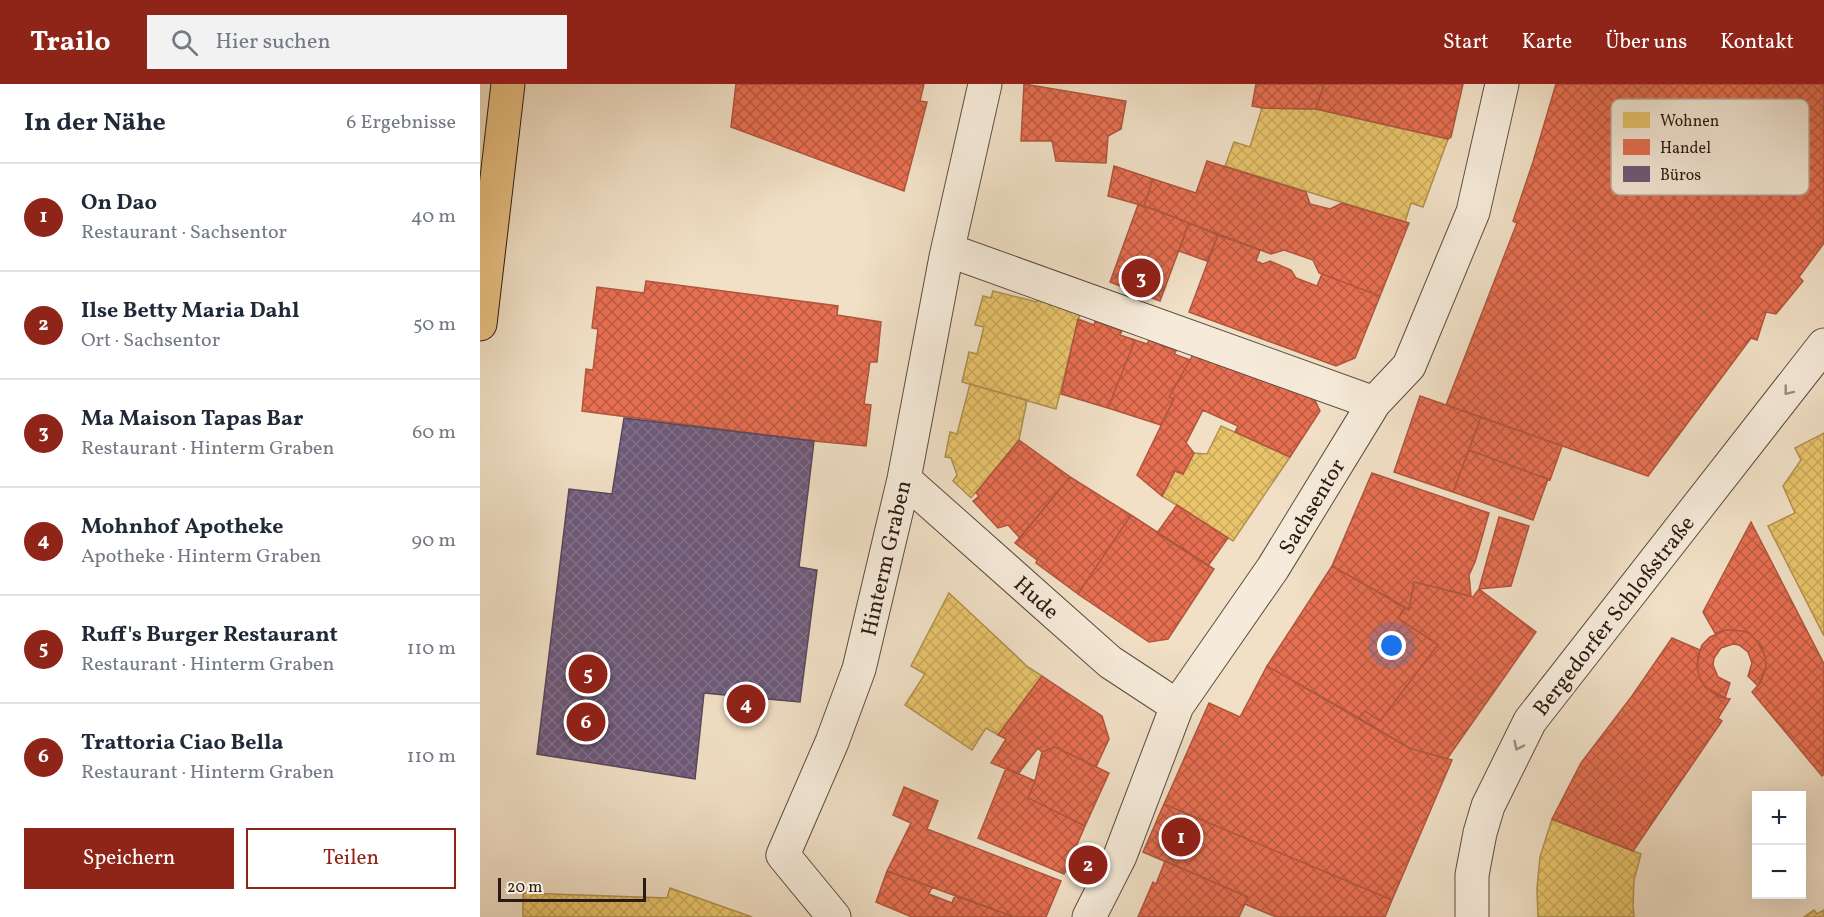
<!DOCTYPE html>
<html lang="de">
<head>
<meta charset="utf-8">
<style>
  :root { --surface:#fff; --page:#f2f2f3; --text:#1f2937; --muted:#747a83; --line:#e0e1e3; --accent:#8f2418 }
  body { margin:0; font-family:Vollkorn,serif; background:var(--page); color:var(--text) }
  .controls { position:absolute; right:18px; bottom:18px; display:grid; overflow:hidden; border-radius:0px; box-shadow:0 6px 24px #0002 }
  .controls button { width:54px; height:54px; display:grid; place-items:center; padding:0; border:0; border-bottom:2px solid var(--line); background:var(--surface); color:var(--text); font:30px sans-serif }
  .scale { position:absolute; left:18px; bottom:15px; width:148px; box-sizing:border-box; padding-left:6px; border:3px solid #2b1a13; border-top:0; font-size:16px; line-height:21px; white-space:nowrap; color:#2b1a13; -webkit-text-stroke:4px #f6ebda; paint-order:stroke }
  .you { position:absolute; left:912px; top:562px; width:21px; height:21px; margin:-15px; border:4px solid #fff; border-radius:50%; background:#1a73e8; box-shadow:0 0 0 9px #1a73e833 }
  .badge { display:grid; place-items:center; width:39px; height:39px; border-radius:50%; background:var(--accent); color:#fff; font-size:20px; font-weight:700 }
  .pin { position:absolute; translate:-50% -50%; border:3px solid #fff; box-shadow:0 2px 6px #0006 }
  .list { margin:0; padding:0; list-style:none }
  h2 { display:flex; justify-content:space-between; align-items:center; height:78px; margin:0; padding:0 24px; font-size:26px }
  h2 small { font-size:20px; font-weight:400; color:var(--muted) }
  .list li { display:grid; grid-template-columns:39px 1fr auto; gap:18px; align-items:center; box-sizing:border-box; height:108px; padding:0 24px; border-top:2px solid var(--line) }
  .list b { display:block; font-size:22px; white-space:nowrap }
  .list p { margin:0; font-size:20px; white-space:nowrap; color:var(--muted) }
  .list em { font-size:20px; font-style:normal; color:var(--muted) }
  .actions { display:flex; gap:12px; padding:18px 24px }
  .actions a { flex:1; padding:14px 0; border:2px solid var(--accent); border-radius:0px; text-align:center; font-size:21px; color:var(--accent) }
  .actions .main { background:var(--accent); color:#fff }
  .icon { flex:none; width:33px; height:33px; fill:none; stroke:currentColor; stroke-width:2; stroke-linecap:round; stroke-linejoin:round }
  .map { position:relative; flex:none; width:1344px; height:833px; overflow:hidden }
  header { display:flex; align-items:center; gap:36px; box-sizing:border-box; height:84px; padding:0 30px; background:var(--accent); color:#fff }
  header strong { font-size:28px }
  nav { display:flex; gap:33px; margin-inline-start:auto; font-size:21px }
  .search { width:420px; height:54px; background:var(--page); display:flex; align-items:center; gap:15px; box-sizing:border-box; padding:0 21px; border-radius:0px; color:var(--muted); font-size:22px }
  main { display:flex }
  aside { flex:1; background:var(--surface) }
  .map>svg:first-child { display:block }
</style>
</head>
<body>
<header>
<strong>Trailo</strong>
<div class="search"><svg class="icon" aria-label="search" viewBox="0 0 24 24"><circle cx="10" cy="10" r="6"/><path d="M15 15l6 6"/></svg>Hier suchen</div>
<nav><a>Start</a><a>Karte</a><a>Über uns</a><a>Kontakt</a></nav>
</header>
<main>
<aside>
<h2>In der Nähe<small>6 Ergebnisse</small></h2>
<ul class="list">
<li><span class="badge">1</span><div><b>On Dao</b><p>Restaurant · Sachsentor</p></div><em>40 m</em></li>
<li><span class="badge">2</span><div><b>Ilse Betty Maria Dahl</b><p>Ort · Sachsentor</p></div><em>50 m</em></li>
<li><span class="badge">3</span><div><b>Ma Maison Tapas Bar</b><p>Restaurant · Hinterm Graben</p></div><em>60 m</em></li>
<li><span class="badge">4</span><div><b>Mohnhof Apotheke</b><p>Apotheke · Hinterm Graben</p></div><em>90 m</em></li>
<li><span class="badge">5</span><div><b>Ruff's Burger Restaurant</b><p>Restaurant · Hinterm Graben</p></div><em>110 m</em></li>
<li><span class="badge">6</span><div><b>Trattoria Ciao Bella</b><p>Restaurant · Hinterm Graben</p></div><em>110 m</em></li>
</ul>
<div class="actions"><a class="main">Speichern</a><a>Teilen</a></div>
</aside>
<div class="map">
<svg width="1344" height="833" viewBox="0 0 1344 833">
  <defs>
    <pattern id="homes-cross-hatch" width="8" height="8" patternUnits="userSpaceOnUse" patternTransform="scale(1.5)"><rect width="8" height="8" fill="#e9c46a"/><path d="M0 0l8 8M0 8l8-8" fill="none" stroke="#c8a85b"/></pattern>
    <pattern id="shops-cross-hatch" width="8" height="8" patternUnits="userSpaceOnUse" patternTransform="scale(1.5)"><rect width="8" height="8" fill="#e76f51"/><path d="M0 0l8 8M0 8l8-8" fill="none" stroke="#bb5a42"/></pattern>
    <pattern id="offices-cross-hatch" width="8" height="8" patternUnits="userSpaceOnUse" patternTransform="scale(1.5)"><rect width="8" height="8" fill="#6d597a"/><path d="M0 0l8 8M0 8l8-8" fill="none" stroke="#82718a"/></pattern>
  </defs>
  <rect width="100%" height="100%" fill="#f1e0c6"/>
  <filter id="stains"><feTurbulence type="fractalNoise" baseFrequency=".00333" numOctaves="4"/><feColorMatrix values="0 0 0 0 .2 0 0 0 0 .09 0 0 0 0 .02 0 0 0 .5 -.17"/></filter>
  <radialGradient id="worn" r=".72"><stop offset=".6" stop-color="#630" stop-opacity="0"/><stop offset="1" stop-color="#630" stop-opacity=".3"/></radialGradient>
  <path fill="url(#homes-cross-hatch)" stroke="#b09150" stroke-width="1.5" d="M782,24L836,25L968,55L943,123L931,119L925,138L745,82L754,58L770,63Z
    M513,207L557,218L558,216L600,229L576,325L482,298L489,268L497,270L504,243L495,241L503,212L511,214Z
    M490,300L547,316L539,356L535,362L491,414L473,397L477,391L471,374L465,373L470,348L477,350Z
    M741,342L810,373L753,457L682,412L695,387L703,390L714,369L727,370Z
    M1344,349V552L1288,442L1315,429L1303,402L1321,376L1315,364Z
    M469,509L548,583L562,592L518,651L506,644L492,666L425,621L445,590L431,582Z
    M1072,735L1161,770L1154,796L1153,822L1154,833H1058L1057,805L1060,773Z
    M190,804L272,833H43V809L187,814Z
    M1334,826L1337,830L1344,826V833H1324Z"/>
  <path fill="url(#shops-cross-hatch)" stroke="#af563e" stroke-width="1.5" d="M256,0H444L440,17L447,18L424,107L251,43Z
    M544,0L646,17L641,45L628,52L626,79L576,77L572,57H541Z
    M776,0H844L836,25L782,24L772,22Z
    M844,0H983L971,53L968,55L836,25Z
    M1076,0H1344V159L1319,193L1323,197L1296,230L1286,228L1277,256L1271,254L1168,392L966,321L1037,139L1033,137L1053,78Z
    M727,77L826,108L830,120L850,125L862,119L929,139L900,212L839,189L833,176L804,166L791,170L664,122L673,95L716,109Z
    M634,82L673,95L664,122L628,112Z
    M658,121L674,125L709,139L680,217L630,198Z
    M709,139L738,151L727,177L699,167Z
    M738,151L780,166L776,177L783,180L790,177L811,186L816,194L837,202L842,190L900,212L875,274L856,282L709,228Z
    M166,197L358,222L357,231L401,238L397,278H390L384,320L391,321L386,362L334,357L102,327L106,285L113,286L118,245L112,244L117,203L164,209Z
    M598,235L614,241L615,237L642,247L640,251L655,256L628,324L581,310Z
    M655,256L667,260L669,256L696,267L694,270L710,276L689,313L694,315L681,341L628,324Z
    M714,269L834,314L840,327L810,373L755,348L758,342L723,326L706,359L714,369L703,390L695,387L682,412L657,391L694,315L689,313Z
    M940,312L1001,333L973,408L914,388Z
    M1001,333L1082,362L1070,396L989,366Z
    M539,356L590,393L540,454L528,441L518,444L493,417L499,412L496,409Z
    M989,366L1068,395L1053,436L973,408Z
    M892,389L1009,429L995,478L989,491L991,512L934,498L929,526L852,482Z
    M590,393L651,431L598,510L556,479L557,476L535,459Z
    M697,421L748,454L728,482L677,449Z
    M651,431L734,485L688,555L669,558L598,510Z
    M1019,433L1049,442L1031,502L999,505Z
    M1271,438L1344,580V690L1342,692L1272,608L1281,598L1286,583L1285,572L1281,561L1269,549L1263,547L1246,546L1235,549L1223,528Z
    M852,482L925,523L918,534L958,561L900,637L885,627L879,634L787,582Z
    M934,498L993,513L999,505L1056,548L967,675L929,664L879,634L885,627L900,637L958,561L918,534L925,523L929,526Z
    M1246,546L1263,547L1269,549L1277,557L1285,572L1286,583L1278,602L1268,592L1272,579L1268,568L1259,561L1253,560L1241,564L1234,574L1233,581L1238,593L1250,599L1245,614L1225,603L1220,594L1217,583L1218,572L1222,561L1230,553Z
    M1192,554L1220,566L1217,583L1220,594L1225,603L1240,613L1250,615L1238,634L1242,637L1153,767L1072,735L1101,679L1152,612Z
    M787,582L929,664L972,676L912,816L684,720L729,619L760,633Z
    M562,592L622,632L629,655L616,683L575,663L562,668L558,664L538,690L511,679L526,655L518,651Z
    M575,663L629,689L605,742L548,714L555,697L562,668Z
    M526,684L555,697L548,714L605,742L584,790L498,754Z
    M424,703L458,717L447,745L581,797L566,833H534L407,787L431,739L413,731Z
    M684,720L912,816L905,833H796L765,820L768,813L663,768Z
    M685,777L768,813L759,833H658L673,798L676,800Z
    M407,787L452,803L449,810L472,819L475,811L534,833H432L396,818Z"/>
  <path fill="url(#offices-cross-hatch)" stroke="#59465b" stroke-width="1.5" d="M144,334L334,357L319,483L337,486L320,618L224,609L215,695L57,670L89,405L132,410Z"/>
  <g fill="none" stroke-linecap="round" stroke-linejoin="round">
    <defs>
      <path id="minor" d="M468,166L894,319
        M424,395L630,578L697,622
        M354,833L303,771L352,658L379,585L424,395L466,173L505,0
        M609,833L640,772L697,622L793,484L894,319L929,282L993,128L1022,0
        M992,833V791L1000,749L1008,722L1050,637L1344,261"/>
      <path id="major" d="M0,240L28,0"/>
    </defs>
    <use href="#minor" stroke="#5c4c40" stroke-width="35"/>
    <use href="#major" stroke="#2b1a13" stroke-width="35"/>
    <use href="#minor" stroke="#f6ebda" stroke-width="33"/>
    <use href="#major" stroke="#e8c083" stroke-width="33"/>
  </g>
  <defs><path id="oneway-chevron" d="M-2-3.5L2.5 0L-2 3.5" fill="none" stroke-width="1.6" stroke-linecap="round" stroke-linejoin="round" transform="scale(1.5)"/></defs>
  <g stroke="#9b8d80">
    <use href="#oneway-chevron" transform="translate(1308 307) rotate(128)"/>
    <use href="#oneway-chevron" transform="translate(1038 662) rotate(116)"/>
  </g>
  <g text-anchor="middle" stroke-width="6" stroke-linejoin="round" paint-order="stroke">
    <g font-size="22" fill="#2b1a13" stroke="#f6ebda">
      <text transform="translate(831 422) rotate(-59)" y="8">Sachsentor</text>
      <text transform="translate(405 474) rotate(-77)" y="8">Hinterm Graben</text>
      <text transform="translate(557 513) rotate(42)" y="8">Hude</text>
      <text transform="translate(1133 531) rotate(-52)" y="8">Bergedorfer Schloßstraße</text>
    </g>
  </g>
  <rect x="1131" y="15" width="198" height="96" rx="9" fill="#f6ebda" stroke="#b9ac9e" stroke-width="1.5"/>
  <rect x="1143" y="28" width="27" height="16" fill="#e9c46a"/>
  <rect x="1143" y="55" width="27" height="16" fill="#e76f51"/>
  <rect x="1143" y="82" width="27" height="16" fill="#6d597a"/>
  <g font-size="16" fill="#2b1a13">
    <text x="1180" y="42">Wohnen</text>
    <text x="1180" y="69">Handel</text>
    <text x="1180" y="96">Büros</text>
  </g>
  <rect width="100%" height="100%" filter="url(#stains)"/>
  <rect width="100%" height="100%" fill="url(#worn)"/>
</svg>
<div class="controls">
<button>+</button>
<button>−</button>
</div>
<div class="scale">20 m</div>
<div class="you"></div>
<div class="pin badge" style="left:701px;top:753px">1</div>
<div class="pin badge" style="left:608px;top:781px">2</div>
<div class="pin badge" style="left:661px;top:194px">3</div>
<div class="pin badge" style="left:266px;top:620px">4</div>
<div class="pin badge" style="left:108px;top:590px">5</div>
<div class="pin badge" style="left:106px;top:638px">6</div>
</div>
</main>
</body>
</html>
